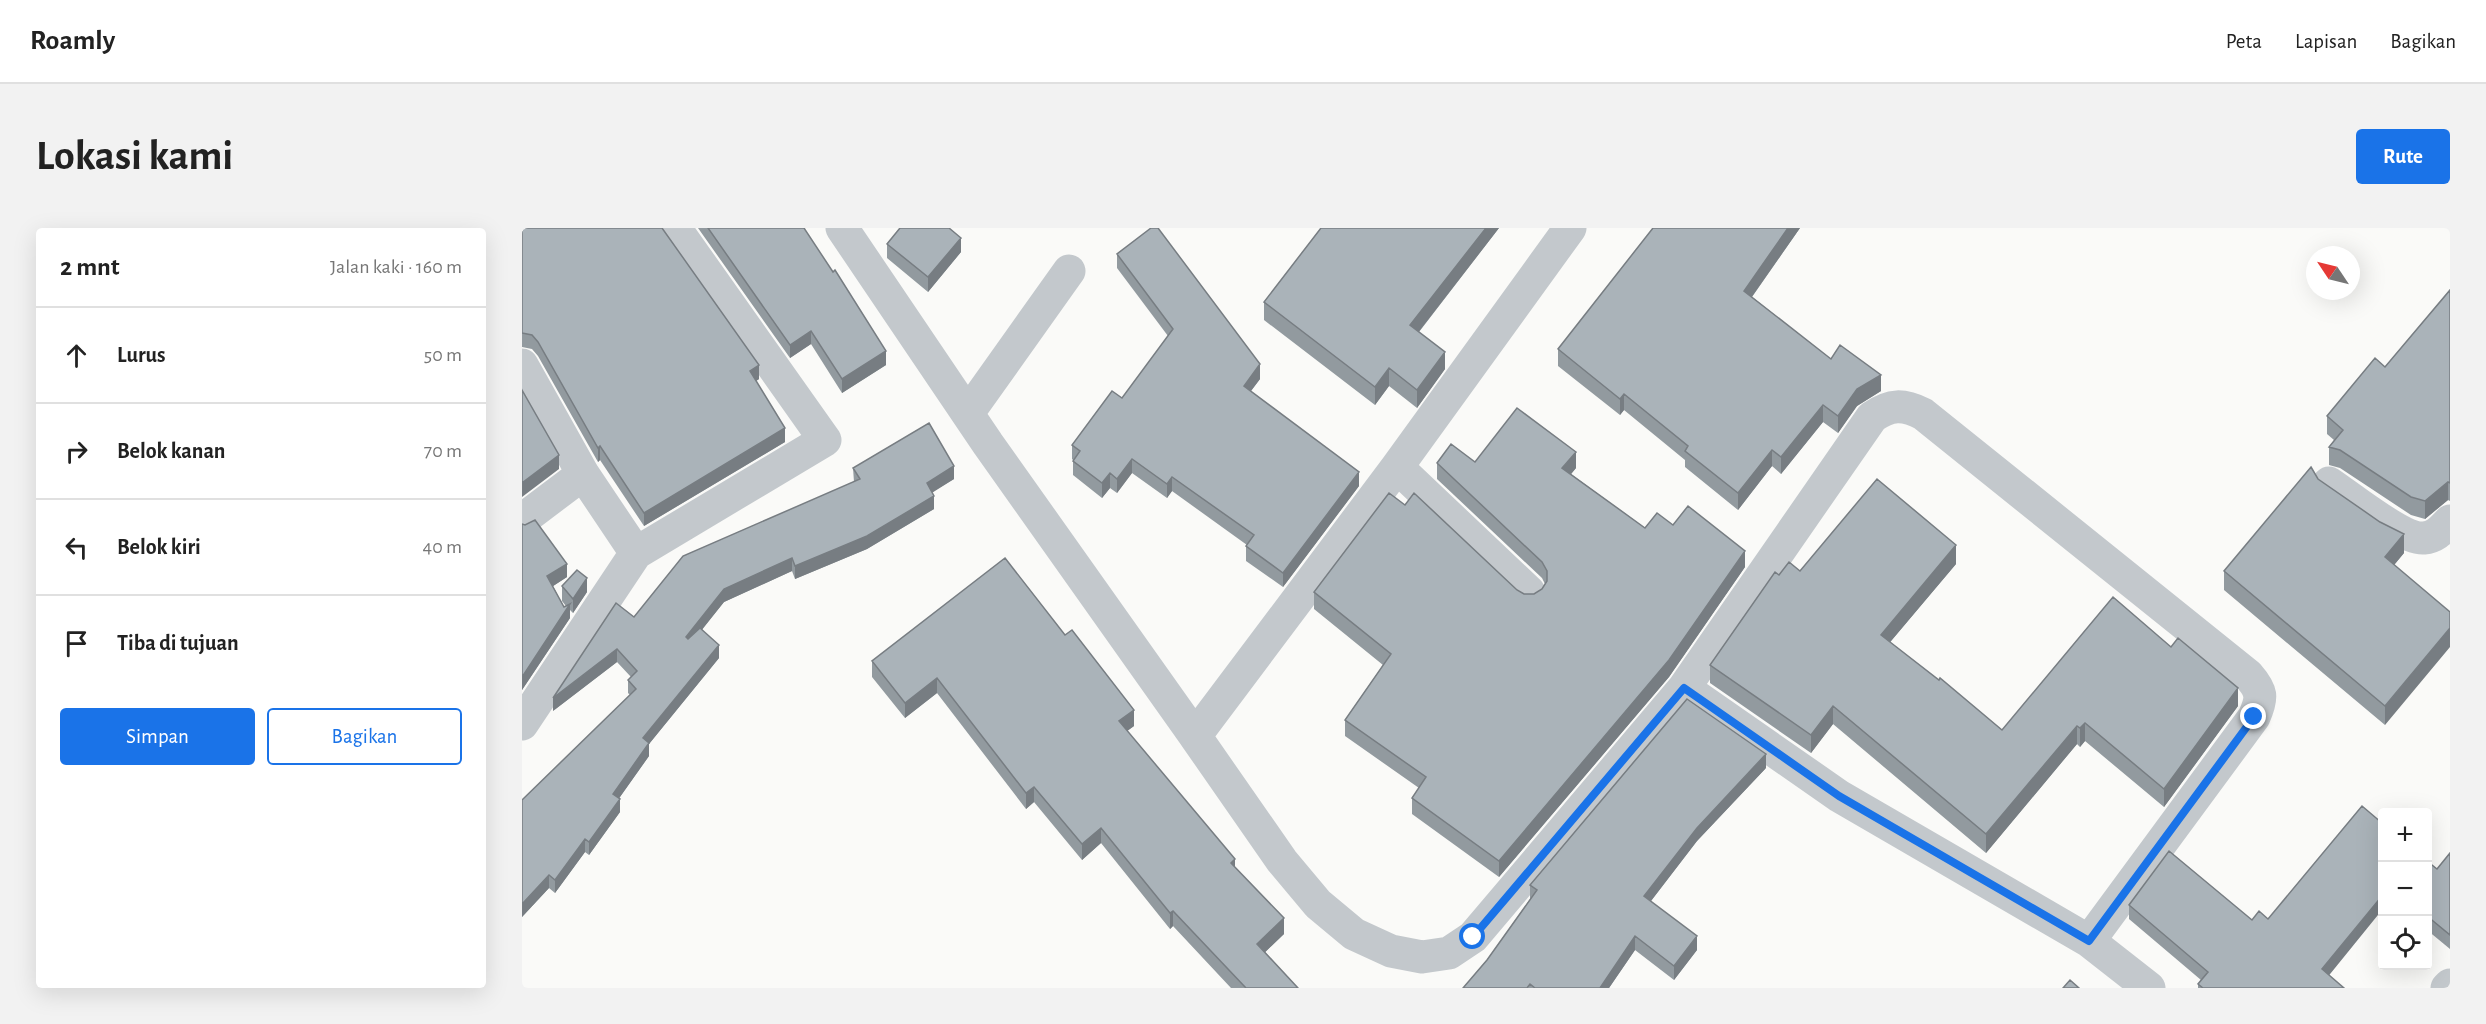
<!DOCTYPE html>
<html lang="id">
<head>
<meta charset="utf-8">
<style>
  :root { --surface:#fff; --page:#f2f2f2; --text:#222; --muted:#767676; --line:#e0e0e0; --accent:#1a73e8 }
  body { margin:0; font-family:"Alegreya Sans",sans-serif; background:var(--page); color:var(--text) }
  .controls { position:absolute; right:18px; bottom:18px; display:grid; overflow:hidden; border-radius:6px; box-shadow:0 6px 24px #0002 }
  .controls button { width:54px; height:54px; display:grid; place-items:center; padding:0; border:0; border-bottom:2px solid var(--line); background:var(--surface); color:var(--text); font:30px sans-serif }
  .compass { position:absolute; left:1784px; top:18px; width:54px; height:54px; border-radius:50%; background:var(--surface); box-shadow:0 6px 24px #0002; rotate:305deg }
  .stop { position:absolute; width:18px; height:18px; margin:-14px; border:4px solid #1a73e8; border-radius:50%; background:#fff }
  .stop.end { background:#1a73e8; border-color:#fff; box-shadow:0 2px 6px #0008 }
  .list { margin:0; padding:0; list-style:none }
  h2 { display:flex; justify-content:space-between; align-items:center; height:78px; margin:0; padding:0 24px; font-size:26px }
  h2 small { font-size:20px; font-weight:400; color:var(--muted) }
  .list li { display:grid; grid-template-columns:39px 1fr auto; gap:18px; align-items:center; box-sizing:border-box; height:96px; padding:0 24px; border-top:2px solid var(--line) }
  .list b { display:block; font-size:22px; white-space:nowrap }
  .list em { font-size:20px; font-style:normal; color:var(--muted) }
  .actions { display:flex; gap:12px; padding:18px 24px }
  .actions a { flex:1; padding:14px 0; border:2px solid var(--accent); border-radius:6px; text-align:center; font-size:21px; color:var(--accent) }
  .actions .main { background:var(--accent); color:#fff }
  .icon { flex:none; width:33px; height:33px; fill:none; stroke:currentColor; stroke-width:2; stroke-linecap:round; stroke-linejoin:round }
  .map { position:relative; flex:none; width:1928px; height:760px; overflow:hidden; border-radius:6px }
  header { display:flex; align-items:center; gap:36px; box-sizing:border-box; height:84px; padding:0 30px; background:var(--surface); border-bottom:2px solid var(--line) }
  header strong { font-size:28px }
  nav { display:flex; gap:33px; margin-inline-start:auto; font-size:21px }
  .intro { display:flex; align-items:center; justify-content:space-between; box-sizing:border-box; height:144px; padding:0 36px }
  h1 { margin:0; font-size:42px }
  .button { padding:15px 27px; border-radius:6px; background:var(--accent); color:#fff; font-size:21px; font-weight:700 }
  main { display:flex; gap:36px; padding:0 36px }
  aside { flex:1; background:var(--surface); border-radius:6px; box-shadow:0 6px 24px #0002 }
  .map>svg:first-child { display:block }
</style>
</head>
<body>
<header>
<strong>Roamly</strong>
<nav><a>Peta</a><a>Lapisan</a><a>Bagikan</a></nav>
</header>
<div class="intro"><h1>Lokasi kami</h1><a class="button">Rute</a></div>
<main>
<aside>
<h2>2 mnt<small>Jalan kaki · 160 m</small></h2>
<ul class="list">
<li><svg class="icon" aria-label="ahead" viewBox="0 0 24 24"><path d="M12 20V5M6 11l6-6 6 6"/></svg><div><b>Lurus</b></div><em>50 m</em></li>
<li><svg class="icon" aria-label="right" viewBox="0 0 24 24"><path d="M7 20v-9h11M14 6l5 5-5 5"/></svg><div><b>Belok kanan</b></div><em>70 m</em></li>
<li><svg class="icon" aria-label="left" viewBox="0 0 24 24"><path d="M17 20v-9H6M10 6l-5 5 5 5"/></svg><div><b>Belok kiri</b></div><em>40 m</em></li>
<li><svg class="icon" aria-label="arrive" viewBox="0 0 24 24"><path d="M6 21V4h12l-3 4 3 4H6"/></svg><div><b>Tiba di tujuan</b></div></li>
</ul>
<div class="actions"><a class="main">Simpan</a><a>Bagikan</a></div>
</aside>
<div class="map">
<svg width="1928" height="760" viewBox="0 0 1928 760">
  <rect width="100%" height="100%" fill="#fafaf8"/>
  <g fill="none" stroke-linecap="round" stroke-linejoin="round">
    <path stroke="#c3c8cc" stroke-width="33" d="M320,0L466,216L673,508
      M1048,0L875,239L673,508L760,633L796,676L832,706L869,723L900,729L927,725L951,709L1162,460L1350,189C1369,176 1381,176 1401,186L1726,447C1740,463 1741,469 1732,489L1567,713
      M0,137L61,246L114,325
      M446,185L547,43
      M875,239L1007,364
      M1807,255C1827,268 1880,312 1902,310C1914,309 1920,301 1928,293
      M0,292L61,246
      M1162,460L1317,568L1567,713L1627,760
      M0,496L114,325L303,212L153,0
      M1925,760L1928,757"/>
  </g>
  <path fill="#929a9f" d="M0,0L237,151L234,153L263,214L122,298L78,232L76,234L16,128L10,121L0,119Z
    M176,0H282L364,137L320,165L289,116L268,130Z
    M799,0H977L897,104L923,141L895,180L867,158L853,177L742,92V74Z
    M1131,0H1278L1230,69L1309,131L1359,163L1335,178L1316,205L1301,194L1259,246L1250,238L1216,282L1163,239V232L1102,182L1098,187L1036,138V121Z
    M365,16L439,24L406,64L365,30Z
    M595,26L738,151L729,163L837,258L761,359L724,333V318L725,317L650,263L645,270L610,245L595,265L588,260L580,270L551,247V232L550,231V217L600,170L646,108L595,40Z
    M1928,62V273L1926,272L1903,291L1889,287L1818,240L1807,237V219L1812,212L1805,206V188L1863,139Z
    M953,234L1054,240L1049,246L1123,300L1151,297L1223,339L1147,449L977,649L890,586V570L897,560L823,508V492L861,437L792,381V364L995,362L1002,366H1012L1020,361L1023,356L1020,350L915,251V235Z
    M331,240L432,251L410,264L412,281L345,321L273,351L270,343L202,374L180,401L197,430L127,516V528L97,570L98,584L67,627L63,624L33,665L27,660L0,689V572L108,467L106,465V452L109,449L95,434L31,483L112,389L332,254Z
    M1796,251L1882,325L1872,337L1863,497L1702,362V343Z
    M0,296L45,349L31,358L42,379L44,378L40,373V358L65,364L51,385L48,382V390L0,462Z
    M1434,336L1368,414L1480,502L1716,478L1642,579L1563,513L1558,519L1555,516L1464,625L1311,496L1289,525L1188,455V437L1257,347L1278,343Z
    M350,433L612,498L605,503L713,639L762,706L743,724L776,760H709L651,698L648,701L579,615L560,632L512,574L504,581L415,465L383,490L350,449Z
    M1244,540L1175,613L1129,673L1175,722L1152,752L1113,722L1087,760H941L965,732L1008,671V657Z
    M1928,625V721L1905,702V633L1915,641Z
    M1607,677L1730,692L1746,691L1807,747L1822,760H1676V756L1679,752L1607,691Z"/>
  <path fill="#777d82" d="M964,0H977L888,115V97Z
    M1266,0H1278L1222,80V63Z
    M439,10V24L406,64V49Z
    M289,103V116L268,130V117Z
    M364,123V137L320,165V151Z
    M923,124V141L895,180V162Z
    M738,136V151L722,172V158Z
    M237,137V151L228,157V143Z
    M867,140V158L853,177V159Z
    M1359,147V163L1335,178L1316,205V188L1335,161Z
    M1102,166V182L1098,187V171Z
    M1301,177V194L1259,246V229Z
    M263,200V214L122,298V285Z
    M78,218V232L76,234V220Z
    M1250,222V238L1216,282V265Z
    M1054,224V240L1040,257V240Z
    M37,227V241L0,269V255Z
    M610,231V245L595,265V251Z
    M432,238V251L405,268V255Z
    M837,244V258L761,359V345Z
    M588,245V260L580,270V255Z
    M650,249V263L645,270V256Z
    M1926,254V272L1903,291V273Z
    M412,268V281L345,321L273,351V338Z
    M1882,306V325L1863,348V329Z
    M1434,317V336L1359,425V407Z
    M1223,323V339L1147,449L977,649V633Z
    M270,330V343L202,374L164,422V409L202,361Z
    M45,336V349L25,362V348Z
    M65,350V364L51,385V371Z
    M48,376V390L0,462V449Z
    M1928,400V419L1863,497V478Z
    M197,417V430L127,516V528L91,579V566L121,510Z
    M95,421V434L31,483V470Z
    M415,450V465L383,490V475Z
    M1716,460V478L1642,579V561Z
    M1311,478V496L1289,525V507Z
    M612,482V498L597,509V493Z
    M1563,495V513L1558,519V500Z
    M1555,498V516L1464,625V606Z
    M1244,526V540L1175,613L1122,682V668L1175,600Z
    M512,559V574L504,581V565Z
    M98,571V584L67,627V614Z
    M579,600V615L560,632V616Z
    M63,611V624L33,665V652Z
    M713,631V646L709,635Z
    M27,647V660L0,689V676Z
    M1860,668V682L1800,756V741Z
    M651,683V698L648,701V685Z
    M762,690V706L735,732V716Z
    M1113,708V722L1087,760H1078Z
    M1175,708V722L1152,752V738Z"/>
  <path fill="#aab3b9" stroke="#777d82" stroke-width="1.5" d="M0,0H140L237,137L228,143L263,200L122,285L78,218L76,220L16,114L10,107L0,105Z
    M186,0H282L311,44L313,42L364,123L320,151L289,103L268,117Z
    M378,0H427L439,10L406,49L365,16Z
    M629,0H636L738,136L722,158L837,244L761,345L724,318L732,307L650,249L645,256L610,231L595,251L588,245L580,255L551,233L558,223L550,217L590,163L600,170L651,101L595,26Z
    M799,0H964L888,97L923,124L895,162L867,140L853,159L742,74Z
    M1131,0H1266L1222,63L1309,131L1318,117L1359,147L1335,161L1316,188L1301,177L1259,229L1250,222L1216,265L1163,223L1166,218L1102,166L1098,171L1036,121Z
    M1928,62V255L1926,254L1903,273L1889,269L1818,222L1807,219L1821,202L1805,188L1853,130L1863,139Z
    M0,162L37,227L0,255Z
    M995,180L1054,224L1040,240L1123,300L1135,285L1151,297L1166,278L1223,323L1147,432L977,633L890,570L904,549L823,492L869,426L792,364L867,265L883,277L892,265L995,362L1002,366H1012L1020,361L1025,353V343L1020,334L915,235L929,216L953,234Z
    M407,195L432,238L405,255L412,268L345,308L273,338L270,330L202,361L164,409L166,411L178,400L197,417L121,510L127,515L91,566L98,571L67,614L63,611L33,652L27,647L0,676V572L114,461L106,452L115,443L95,421L31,470L94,375L112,389L161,328L338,251L331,240Z
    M1789,239L1796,251L1858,294L1882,306L1863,329L1928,384V400L1863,478L1702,343Z
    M1355,251L1434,317L1359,407L1417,452L1418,450L1480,502L1591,369L1649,419L1656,410L1716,460L1642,561L1563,495L1558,500L1555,498L1464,606L1311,478L1289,507L1188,437L1253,344L1257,347L1267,334L1278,343Z
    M13,292L45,336L25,348L42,379L48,376L0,449V296L3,297Z
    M483,330L543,407L550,402L612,482L597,493L713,631L709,635L762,690L735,716L776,760H724L651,683L648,685L579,600L560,616L512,559L504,565L415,450L383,475L350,433Z
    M55,342L65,350L51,371L40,358Z
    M1165,471L1244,526L1175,600L1122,668L1175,708L1152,738L1113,708L1078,760H1013L1008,756L1005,760H941L965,732L1015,662L1008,657Z
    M1840,578L1860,595V668L1800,741L1822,760H1681L1676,756L1686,744L1607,677L1647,623L1730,692L1737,683L1746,691Z
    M1928,625V707L1905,688V633L1915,641Z
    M1548,752L1557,760H1541Z"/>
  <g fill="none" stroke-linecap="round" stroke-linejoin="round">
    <path stroke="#1a73e8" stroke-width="8" d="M951,709L1162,460L1317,568L1567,713L1732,489"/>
  </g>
</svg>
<div class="controls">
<button>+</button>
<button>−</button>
<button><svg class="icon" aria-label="locate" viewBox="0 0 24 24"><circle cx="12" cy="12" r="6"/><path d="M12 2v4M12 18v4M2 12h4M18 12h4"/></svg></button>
</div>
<svg class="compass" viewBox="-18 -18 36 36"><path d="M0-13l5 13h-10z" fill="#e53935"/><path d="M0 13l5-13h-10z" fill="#767676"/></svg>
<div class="stop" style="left:951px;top:709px"></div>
<div class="stop end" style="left:1732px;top:489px"></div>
</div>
</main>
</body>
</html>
